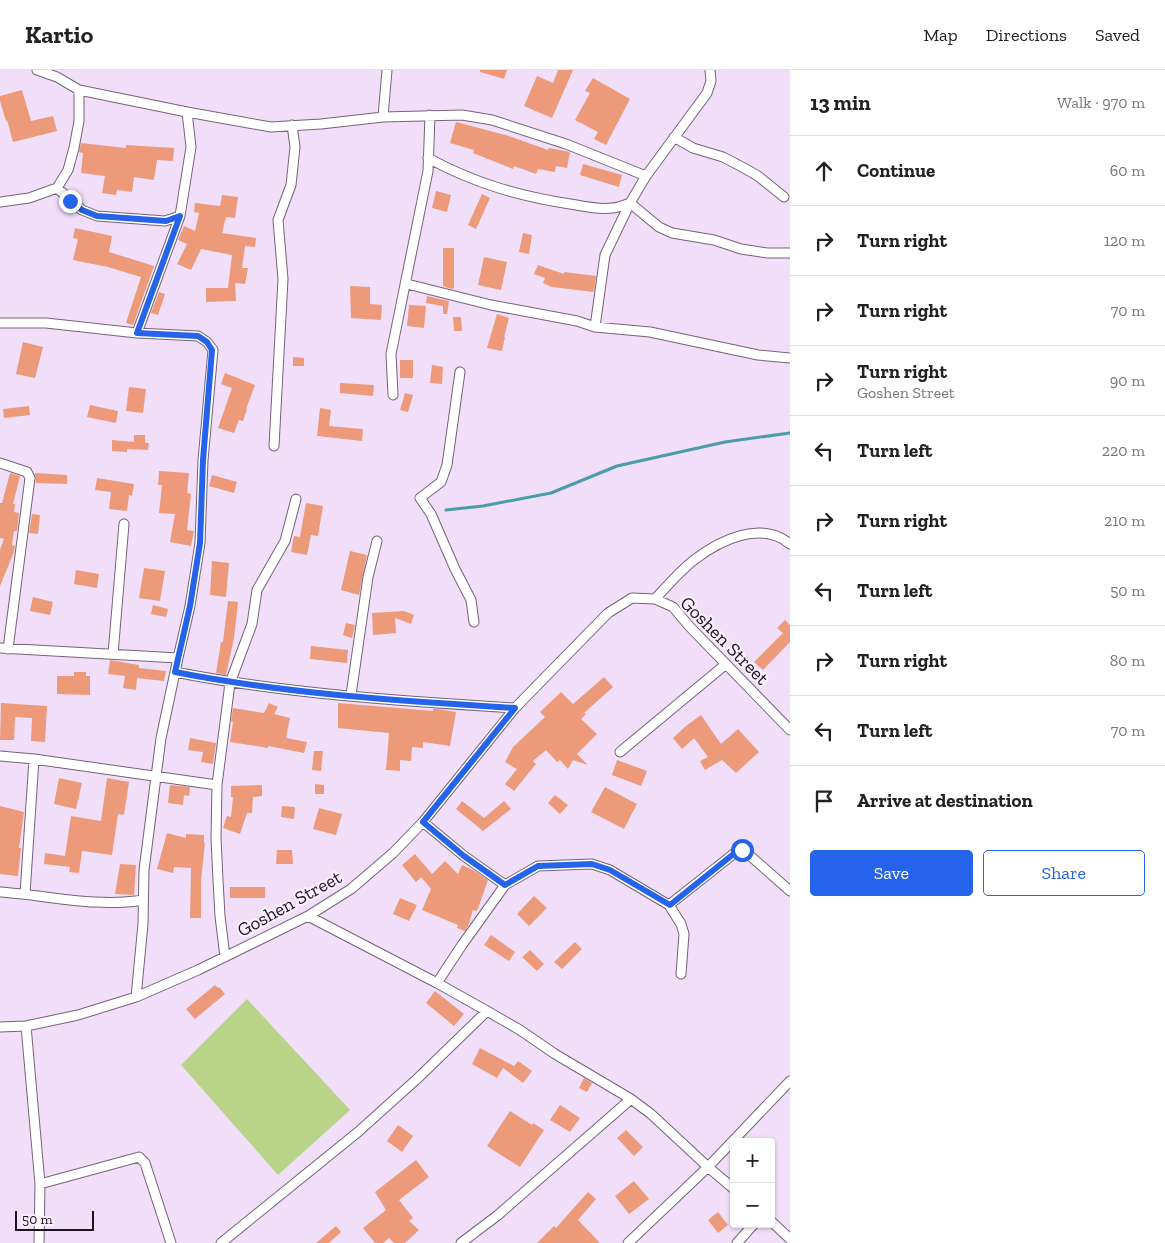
<!DOCTYPE html>
<html lang="en">
<head>
<meta charset="utf-8">
<style>
  :root { --surface:#fff; --page:#f2f2f2; --text:#222; --muted:#767676; --line:#e0e0e0; --accent:#2563eb }
  body { margin:0; font-family:"Zilla Slab",serif; background:var(--page); color:var(--text) }
  .controls { position:absolute; right:15px; bottom:15px; display:grid; overflow:hidden; border-radius:5px; box-shadow:0 1px 4px #0004 }
  .controls button { width:45px; height:45px; display:grid; place-items:center; padding:0; border:0; border-bottom:1px solid var(--line); background:var(--surface); color:var(--text); font:25px sans-serif }
  .scale { position:absolute; left:15px; bottom:12px; width:79px; box-sizing:border-box; padding-left:5px; border:2px solid #1b141d; border-top:0; font-size:14px; line-height:18px; white-space:nowrap; color:#1b141d; -webkit-text-stroke:4px #faefff; paint-order:stroke }
  .stop { position:absolute; width:15px; height:15px; margin:-11px; border:4px solid #2563eb; border-radius:50%; background:#fff }
  .stop.end { background:#2563eb; border-color:#fff; box-shadow:0 1px 5px #0008 }
  .list { margin:0; padding:0; list-style:none }
  h2 { display:flex; justify-content:space-between; align-items:center; height:65px; margin:0; padding:0 20px; font-size:21px }
  h2 small { font-size:16px; font-weight:400; color:var(--muted) }
  .list li { display:grid; grid-template-columns:32px 1fr auto; gap:15px; align-items:center; box-sizing:border-box; height:70px; padding:0 20px; border-top:1px solid var(--line) }
  .list b { display:block; font-size:19px; white-space:nowrap }
  .list p { margin:0; font-size:16px; white-space:nowrap; color:var(--muted) }
  .list em { font-size:16px; font-style:normal; color:var(--muted) }
  .actions { display:flex; gap:10px; padding:15px 20px }
  .actions a { flex:1; padding:11px 0; border:1px solid var(--accent); border-radius:5px; text-align:center; font-size:18px; color:var(--accent) }
  .actions .main { background:var(--accent); color:#fff }
  .icon { flex:none; width:28px; height:28px; fill:none; stroke:currentColor; stroke-width:2; stroke-linecap:round; stroke-linejoin:round }
  .map { position:relative; flex:none; width:790px; height:1173px; overflow:hidden }
  header { display:flex; align-items:center; gap:30px; box-sizing:border-box; height:70px; padding:0 25px; background:var(--surface); border-bottom:1px solid var(--line) }
  header strong { font-size:24px }
  nav { display:flex; gap:28px; margin-inline-start:auto; font-size:18px }
  main { display:flex }
  aside { flex:1; background:var(--surface) }
  .map>svg:first-child { display:block }
</style>
</head>
<body>
<header>
<strong>Kartio</strong>
<nav><a>Map</a><a>Directions</a><a>Saved</a></nav>
</header>
<main>
<div class="map">
<svg width="790" height="1173" viewBox="0 0 790 1173">
  <rect width="100%" height="100%" fill="#f1dff9"/>
  <path fill="#b9d488" d="M247,929L350,1040L278,1105L181,995Z"/>
  <g fill="none" stroke-linecap="round" stroke-linejoin="round">
    <path stroke="#4a9ca8" stroke-width="3" d="M446,440L483,436L551,423L617,396L725,372L790,363"/>
  </g>
  <path fill="#ec9a7a" d="M480,0H507L504,9L480,2Z
    M558,0H573L552,48L524,36L537,6L553,13Z
    M593,8L630,29L606,75L594,69L598,62L575,50L590,23L585,21Z
    M22,20L31,51L53,46L57,61L13,72L7,50L6,51L0,31V26Z
    M456,52L509,66L548,80L549,78L570,82L567,98L556,96L555,102L538,99L536,104L514,96L513,99L473,83L474,80L450,73Z
    M81,73L126,78V75L174,78L173,91L157,90L154,110L134,107L132,122L117,120L116,125L102,123L105,106L81,103L83,83L79,82Z
    M583,94L622,105L619,117L580,105Z
    M436,121L451,125L447,142L432,138Z
    M482,124L490,128L476,159L468,155Z
    M222,125L238,127L235,148L226,147L222,163L256,168L255,177L245,176L242,198H248L245,214L235,213L236,231L206,232V218H228L232,185L201,179L191,200L177,194L187,174L178,170L184,156L195,161L199,143L194,142L195,133L220,136Z
    M75,158L112,166L109,182L154,196L133,255L126,253L141,207L108,197L73,190L78,169L73,168Z
    M523,163L532,165L529,184L519,182Z
    M443,178H454V218L452,219L443,216Z
    M484,187L507,192L501,220L478,215Z
    M538,195L564,204V202L596,206L594,222L552,217L543,213L545,208L534,204Z
    M350,216L370,217V234L382,235L381,250L351,248Z
    M159,222L165,224L158,245L151,243Z
    M427,226L449,231L447,244H443V236L426,233Z
    M409,235L426,236L424,258L407,256Z
    M497,244L509,248L504,267H505L502,281L487,278Z
    M453,247H461L462,261H454Z
    M23,272L43,277L35,308L16,304Z
    M293,287L304,288V296H293Z
    M400,290H413V308H400Z
    M432,295L443,297L442,314L430,313Z
    M225,303L255,315L246,339H247L243,351L239,350L234,363L218,358L232,318L221,314Z
    M340,313L374,315L373,326L340,323Z
    M129,317L146,319L143,343L126,341Z
    M405,323L413,325L408,342L400,340Z
    M90,335L118,341L116,353L87,347Z
    M29,336L30,345L4,348L3,339Z
    M320,338L331,340L329,356L363,359L362,371L317,366Z
    M134,365H145V373H149L148,380L127,379V382L112,381V370L134,372Z
    M159,401L189,403L187,423L191,424L187,460L194,461L191,476L170,472L175,444L159,443L162,415H158Z
    M10,403L20,406L13,434H15L14,442L19,443L17,461H14L12,475L15,476L14,482L0,516V480L4,469L0,468V433H2Z
    M35,403L67,405V414L36,413Z
    M212,405L237,412L234,423L209,416Z
    M97,408L134,414L132,426L129,425L127,441L109,439L111,422L95,420Z
    M306,433L323,436L318,466L311,465L307,485L291,482L294,466L300,467Z
    M32,444L40,445L38,464L29,463Z
    M350,481L367,485L359,525L341,520Z
    M212,491L229,493L226,527L210,525Z
    M144,498L165,501L160,531L139,528Z
    M76,500L99,504L97,518L74,514Z
    M33,527L53,532L50,545L30,541Z
    M228,531L238,532L234,568L226,605L216,603L221,572H223Z
    M153,535L168,539L166,547L151,544Z
    M404,541L414,545L411,554L395,548L396,563L373,565L372,543Z
    M785,550L790,555V572L763,600L754,592L783,563L777,558Z
    M346,553L355,555L352,568L343,565Z
    M311,576L348,580L347,593L310,589Z
    M110,590L139,595V598L166,601L164,611L137,608L136,620L123,618L125,606L108,604Z
    M74,602H86V606H90V625L57,624V606H74Z
    M604,607L613,617L584,643L586,644L581,649L597,664L577,684L588,695L573,690L568,699L560,690L557,692L546,680L533,691L536,694L514,721L505,714L517,699L505,692L513,677L545,647L540,642L561,622L573,634Z
    M1,633L47,636L45,672L31,671L32,648L15,647L14,670H0Z
    M269,633L278,637L274,644L290,648L286,668L307,672L304,683L268,676V678L230,672L233,652L231,651L233,638L264,643Z
    M338,633L433,641V639H438L456,642L450,676L423,672V678L412,677L411,691L400,690V701L386,700L389,663L338,658Z
    M701,645L721,674L738,659L759,682L736,703L722,690L705,700L700,691L708,687L694,668L682,679L673,668L686,656Z
    M190,668L216,673L213,694L201,692L203,682L188,680Z
    M314,681H323L321,701L312,700Z
    M617,690L647,701L641,716L612,705Z
    M59,708L82,713L76,739L54,734Z
    M107,708L129,712L124,745L118,744L112,785L82,781L79,803L69,802L70,797L44,794L45,783L65,786L71,746L101,751Z
    M315,714L324,715V724H315Z
    M170,715L190,717L189,726L184,725L183,735L168,733Z
    M262,715V726L253,727L252,743H247L240,764L223,758L227,746L231,747L233,727H231V716Z
    M605,717L637,734L624,759L591,742Z
    M555,725L568,735L560,744L548,733Z
    M462,731L484,748L504,731L511,739L483,761L456,739Z
    M0,736L24,742L19,778H21L18,806L0,804Z
    M282,736L295,737L294,749L281,747Z
    M319,738L342,744L336,765L313,759Z
    M167,763L186,768V764L204,765V773H205L201,810V848H190L191,798L174,797L173,803L157,799Z
    M277,780H292L293,794H276Z
    M415,784L432,804L445,791L458,804L462,795L473,800L488,810L477,841L473,840L468,856L465,861L457,858L458,855L422,840L431,819L421,807L416,812L402,795Z
    M120,794L136,795L134,825L115,824Z
    M230,817H265V828H230Z
    M534,826L547,838L529,856L517,844Z
    M400,828L417,835L409,851L393,844Z
    M491,865L515,882L509,891L484,875Z
    M575,872L582,879L562,899L554,892Z
    M530,880L544,894L537,901L522,887Z
    M215,915L218,918L219,917L225,924L195,949L186,939Z
    M435,921L464,944L454,956L426,933Z
    M480,978L514,996L518,991L532,1001L523,1013L503,998L497,1008L472,994Z
    M584,1008L592,1013L587,1022L579,1018Z
    M560,1035L580,1048L570,1062L550,1050Z
    M510,1041L532,1055L533,1053L544,1060L520,1097L487,1076Z
    M398,1055L413,1066L402,1082L387,1071Z
    M626,1060L643,1077L634,1086L617,1068Z
    M416,1090L429,1107L399,1130L413,1148L409,1151L419,1160L405,1173H394L389,1168L383,1173H375L363,1158L386,1140L375,1122Z
    M634,1111L649,1129L629,1144L615,1126Z
    M588,1122L596,1129L578,1150L600,1173H537L554,1156L556,1158Z
    M718,1142L728,1155L718,1163L708,1150Z
    M336,1156L341,1162L329,1173H316Z"/>
  <g fill="none" stroke-linecap="round" stroke-linejoin="round">
    <defs>
      <path id="street" d="M79,20L187,42L271,57L321,54L383,47L462,45L492,50L566,74L646,106
        M383,47L387,0
        M674,67L693,78L723,87L744,98L758,106L784,127
        M428,88C474,113 518,126 570,134C583,136 598,140 612,138C618,138 624,135 630,133L646,106L707,23L711,11L710,0
        M57,118L82,140L97,146L165,151L180,146L191,77L187,42
        M0,132L29,128L57,118L68,100L74,78L79,51V20L57,7L37,0
        M407,214L491,235L577,251L595,257L650,262L758,285L790,288
        M0,253H46L137,263L198,266L207,272L213,280L203,390L200,473L190,536L178,588
        M595,257L605,185L630,133L659,157L672,163L714,170L741,179L767,183H790
        M137,263L180,146
        M460,302L447,395L441,412L420,428L431,444L455,499L471,530L474,552
        M393,325L391,284L428,101L430,45
        M274,376L283,209L278,150L291,115L295,77L292,55
        M0,393L27,402L30,408L8,579
        M655,529C667,516 680,501 694,490C720,470 761,450 790,474
        M0,578L178,588L161,668L144,800L143,854L136,927
        M113,584L124,454
        M175,602C287,624 402,631 515,638
        M351,625L368,507L377,471
        M620,682L726,594
        M0,686L34,689L217,715
        M423,752L464,786L505,815L462,875L437,913
        M505,815L538,796L592,794L610,800L669,835L681,854L684,864L681,904
        M0,822C47,825 96,838 143,830
        M25,824L34,689
        M669,835L736,782L742,780L747,783L790,821
        M308,846L437,913L487,941
        M225,887L220,846L218,810L216,768L217,715L230,613L252,554L257,520L285,471L296,429
        M26,956L40,1114L39,1173
        M0,957L26,956L78,945L136,927L198,900L308,846L351,819L393,783L423,752L515,638L608,543L632,528L655,529L673,537L689,556L790,660
        M40,1114L139,1087L145,1093L171,1173
        M734,1119L708,1097L790,1011
        M771,1151L790,1169
        M221,1173L358,1062L418,1008L487,941L520,960L555,984L631,1029L498,1145L461,1173
        M628,1173L708,1097L651,1044L631,1029
        M737,1173L754,1154"/>
    </defs>
    <use href="#street" stroke="#74637a" stroke-width="11"/>
    <use href="#street" stroke="#fff" stroke-width="9"/>
  </g>
  <g fill="none" stroke-linecap="round" stroke-linejoin="round">
    <path stroke="#2563eb" stroke-width="6" d="M70,131L82,140L97,146L166,151L180,146L137,263L198,266L207,272L212,280L203,390L200,473L190,536L175,602C287,624 402,631 515,638L423,752L464,786L505,815L538,796L592,794L610,800L670,835L736,782L742,780"/>
  </g>
  <g text-anchor="middle" stroke-width="4.5" stroke-linejoin="round" paint-order="stroke">
    <g font-size="19" fill="#1b141d" stroke="#faefff">
      <text transform="translate(725 570) rotate(45)" y="7">Goshen Street</text>
      <text transform="translate(289 833) rotate(-29)" y="7">Goshen Street</text>
    </g>
  </g>
</svg>
<div class="controls">
<button>+</button>
<button>−</button>
</div>
<div class="scale">50 m</div>
<div class="stop" style="left:742px;top:780px"></div>
<div class="stop end" style="left:70px;top:131px"></div>
</div>
<aside>
<h2>13 min<small>Walk · 970 m</small></h2>
<ul class="list">
<li><svg class="icon" aria-label="ahead" viewBox="0 0 24 24"><path d="M12 20V5M6 11l6-6 6 6"/></svg><div><b>Continue</b></div><em>60 m</em></li>
<li><svg class="icon" aria-label="right" viewBox="0 0 24 24"><path d="M7 20v-9h11M14 6l5 5-5 5"/></svg><div><b>Turn right</b></div><em>120 m</em></li>
<li><svg class="icon" aria-label="right" viewBox="0 0 24 24"><path d="M7 20v-9h11M14 6l5 5-5 5"/></svg><div><b>Turn right</b></div><em>70 m</em></li>
<li><svg class="icon" aria-label="right" viewBox="0 0 24 24"><path d="M7 20v-9h11M14 6l5 5-5 5"/></svg><div><b>Turn right</b><p>Goshen Street</p></div><em>90 m</em></li>
<li><svg class="icon" aria-label="left" viewBox="0 0 24 24"><path d="M17 20v-9H6M10 6l-5 5 5 5"/></svg><div><b>Turn left</b></div><em>220 m</em></li>
<li><svg class="icon" aria-label="right" viewBox="0 0 24 24"><path d="M7 20v-9h11M14 6l5 5-5 5"/></svg><div><b>Turn right</b></div><em>210 m</em></li>
<li><svg class="icon" aria-label="left" viewBox="0 0 24 24"><path d="M17 20v-9H6M10 6l-5 5 5 5"/></svg><div><b>Turn left</b></div><em>50 m</em></li>
<li><svg class="icon" aria-label="right" viewBox="0 0 24 24"><path d="M7 20v-9h11M14 6l5 5-5 5"/></svg><div><b>Turn right</b></div><em>80 m</em></li>
<li><svg class="icon" aria-label="left" viewBox="0 0 24 24"><path d="M17 20v-9H6M10 6l-5 5 5 5"/></svg><div><b>Turn left</b></div><em>70 m</em></li>
<li><svg class="icon" aria-label="arrive" viewBox="0 0 24 24"><path d="M6 21V4h12l-3 4 3 4H6"/></svg><div><b>Arrive at destination</b></div></li>
</ul>
<div class="actions"><a class="main">Save</a><a>Share</a></div>
</aside>
</main>
</body>
</html>
